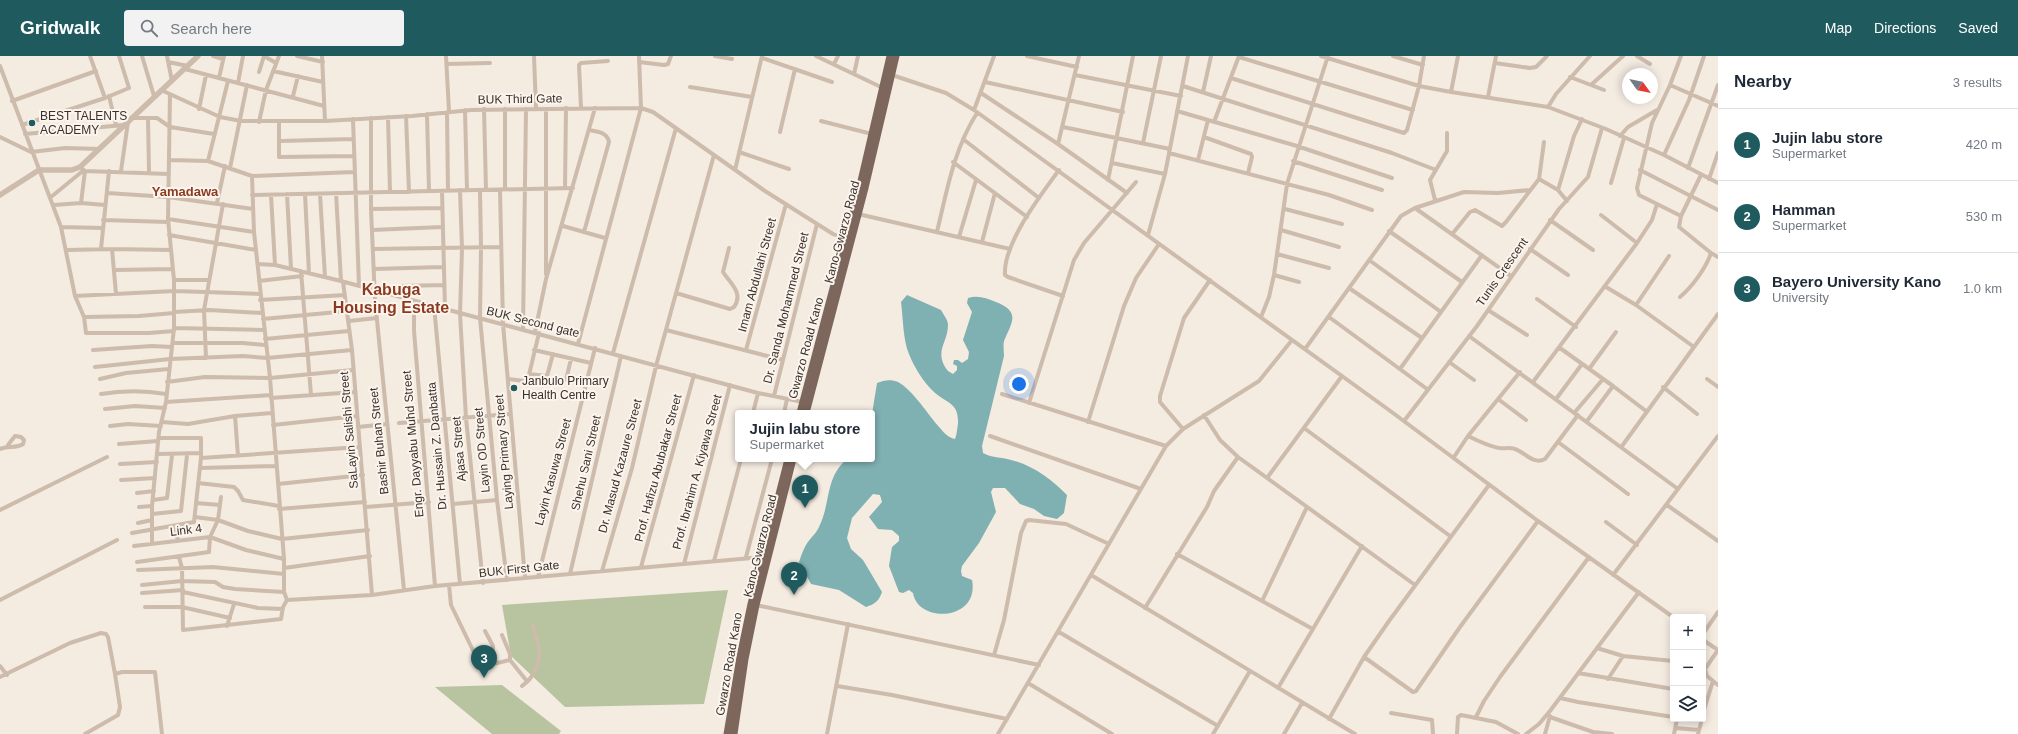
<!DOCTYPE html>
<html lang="en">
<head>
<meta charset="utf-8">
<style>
  :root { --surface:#fff; --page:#f2f2f3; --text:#1f2937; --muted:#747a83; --line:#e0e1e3; --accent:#1f5a5e }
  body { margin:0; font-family:Helvetica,sans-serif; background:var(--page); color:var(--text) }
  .controls { position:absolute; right:12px; bottom:12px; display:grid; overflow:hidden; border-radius:4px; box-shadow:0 2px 10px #0003 }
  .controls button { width:36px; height:36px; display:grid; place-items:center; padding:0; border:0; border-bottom:1px solid var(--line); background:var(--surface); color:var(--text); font:20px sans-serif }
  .compass { position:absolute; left:1622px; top:12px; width:36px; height:36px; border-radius:50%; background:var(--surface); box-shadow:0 2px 10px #0003; rotate:123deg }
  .you { position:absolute; left:1019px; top:328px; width:14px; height:14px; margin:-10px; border:3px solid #fff; border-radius:50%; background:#1a73e8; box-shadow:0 0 0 6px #1a73e833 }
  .badge { display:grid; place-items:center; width:26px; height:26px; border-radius:50%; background:var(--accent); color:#fff; font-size:13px; font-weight:700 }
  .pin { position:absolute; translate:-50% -33px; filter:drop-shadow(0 1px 2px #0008) }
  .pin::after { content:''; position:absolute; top:21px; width:14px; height:12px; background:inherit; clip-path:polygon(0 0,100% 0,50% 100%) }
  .popup { position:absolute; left:735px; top:354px; width:140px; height:52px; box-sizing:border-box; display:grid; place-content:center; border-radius:4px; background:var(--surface); filter:drop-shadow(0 1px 3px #0005); font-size:13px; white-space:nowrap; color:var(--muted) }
  .popup b { font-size:15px; color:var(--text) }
  .popup::after { content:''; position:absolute; left:50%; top:100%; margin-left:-8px; border:8px solid transparent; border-top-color:var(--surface) }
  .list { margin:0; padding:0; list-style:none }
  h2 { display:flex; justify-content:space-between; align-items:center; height:52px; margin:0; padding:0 16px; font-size:17px }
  h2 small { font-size:13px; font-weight:400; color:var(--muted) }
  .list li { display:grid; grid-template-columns:26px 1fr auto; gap:12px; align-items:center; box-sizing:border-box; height:72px; padding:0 16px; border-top:1px solid var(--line) }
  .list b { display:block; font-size:15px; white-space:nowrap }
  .list p { margin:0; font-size:13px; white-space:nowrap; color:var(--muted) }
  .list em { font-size:13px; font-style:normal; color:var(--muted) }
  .icon { flex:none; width:22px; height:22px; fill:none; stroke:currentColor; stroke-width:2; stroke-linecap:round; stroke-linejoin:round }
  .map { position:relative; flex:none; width:1718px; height:678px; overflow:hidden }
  header { display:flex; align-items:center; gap:24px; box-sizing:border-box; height:56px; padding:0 20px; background:var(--accent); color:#fff }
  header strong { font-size:19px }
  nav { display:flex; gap:22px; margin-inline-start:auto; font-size:14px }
  .search { width:280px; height:36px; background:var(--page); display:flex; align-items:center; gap:10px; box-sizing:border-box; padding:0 14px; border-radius:4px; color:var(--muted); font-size:15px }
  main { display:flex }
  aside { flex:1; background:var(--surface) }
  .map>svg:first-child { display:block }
</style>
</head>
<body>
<header>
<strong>Gridwalk</strong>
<div class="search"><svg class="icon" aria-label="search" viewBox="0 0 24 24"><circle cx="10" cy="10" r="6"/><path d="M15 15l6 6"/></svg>Search here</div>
<nav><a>Map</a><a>Directions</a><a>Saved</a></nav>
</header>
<main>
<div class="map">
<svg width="1718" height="678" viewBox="0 0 1718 678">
  <rect width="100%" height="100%" fill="#f4ebe1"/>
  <path fill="#b8c4a0" d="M728,534L704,648L565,651L511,600L502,549Z
    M502,629L561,675L559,678H492L435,631Z"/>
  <path fill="#7fb0b2" d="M907,239L941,254C943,258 948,264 948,269C948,287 933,296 948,315L953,318L957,314V310L953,308L954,304H958L962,307L968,303L969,296L963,284L972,256L967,247L968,242C978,239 986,242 996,246C1021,256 1012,266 1004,285C1003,289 1004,296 1004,300L982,390L983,397C991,402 1001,401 1011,404C1032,409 1051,423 1067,439L1064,457L1057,463L1044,460L1034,453L1020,448L1005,432H993L991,436L996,456L979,487L962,510L961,515L962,520L972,524C980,565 918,568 913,537L909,534L903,537L899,536L889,510L892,491L899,485V480L892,474L878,473L869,461L882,446L880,439L873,438L852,462L847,482L851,493L863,504L882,536C879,545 875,548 866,551L839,534L811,528L799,506C801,500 803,494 806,489C810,482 816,478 819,471C831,447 825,421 847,403H872V358L877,327C884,324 891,323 898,326C913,334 929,360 940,372C944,377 949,382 955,383C957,378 957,373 958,368C959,346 947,348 934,336C924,327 914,311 909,298C903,285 903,261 901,246Z"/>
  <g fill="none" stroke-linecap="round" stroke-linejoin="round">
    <path stroke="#cdbbac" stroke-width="4" d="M90,0L105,42
      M142,0L154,40
      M167,0L172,25
      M213,0L223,3
      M264,0L276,7
      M297,0L323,6
      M322,0L325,65
      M446,0L449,55
      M534,0L536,53
      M715,0L732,3
      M816,0L883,32
      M1027,0L1077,11
      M1321,0L1419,30L1451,36L1458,0
      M1393,0L1423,9
      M1637,0L1650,8
      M1239,1L1413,54
      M762,2L832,26
      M168,6L188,10
      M639,6L664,9L668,8L671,0
      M1495,7L1530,12L1536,11L1547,0
      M447,8L490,7
      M834,8L838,0
      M0,10L61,171L75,240L84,261L86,277H149L174,275
      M185,13L324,50
      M273,15L323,26
      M259,16L264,0
      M854,18L858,0
      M892,19L946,37L974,54L1389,354L1538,465L1673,561
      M1075,19L1181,40
      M1570,21L1604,34
      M219,22L224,0
      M1231,22L1404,77L1407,74L1419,30L1424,0
      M985,26L1123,56
      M238,27L243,0
      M1592,28L1623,0
      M1670,29L1681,0
      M1183,30L1392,97L1436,114
      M690,31L752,41
      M161,34L220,61L241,65H325L412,60L471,54L641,52L653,56L765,135L833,178L846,183
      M1203,36L1211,0
      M1451,36L1548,51L1606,73L1664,99L1718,127
      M981,37L1058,88L1127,137
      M109,40L116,69
      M293,40L298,20
      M1488,41L1496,0
      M12,45L96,15
      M1548,51L1556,38L1590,0
      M581,52L579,9L581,7L608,5
      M199,53L206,19
      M484,53L486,134
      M546,53V218
      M465,54L467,134
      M974,54L994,0
      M1177,55L1297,90L1392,122
      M447,56L448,135
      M427,58L429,135
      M406,60L409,136
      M388,61L390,136
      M132,62H157L170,71L214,78
      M148,62L149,116
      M371,62V153L375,244L404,534
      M353,63L359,230
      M821,65L872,78
      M259,66L266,34L279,0
      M279,66V101L354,100
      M1214,66L1239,0
      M22,69L105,42L129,32L119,0
      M1063,71L1170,93
      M780,76L795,13
      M25,78L124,69
      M1620,80L1628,71L1657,54
      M0,81L31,96L65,92L100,93
      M1204,81L1251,98L1252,101L1248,117
      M963,83L1039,142
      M280,85L353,83
      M1143,87L1161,0
      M1058,88L1079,0
      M739,96L789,113
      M1169,97L1329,139L1372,154
      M1664,99L1689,44L1704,0
      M170,104L208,105L252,120L354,116
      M1198,104L1208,64
      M208,105L228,25
      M1293,105L1382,134
      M953,106L1027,161
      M1112,107L1165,118
      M80,111L85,115L169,118
      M230,112L247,29
      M1688,112L1718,29
      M735,114L762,0
      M1059,114C1041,139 1003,187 1005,219L1008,221L1063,240
      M1640,114L1718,154
      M121,115L128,66
      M252,120L254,176L270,322L284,503V536L287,544L372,539L435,530L763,501
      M1539,123L1558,134L1567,145
      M1709,123L1718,97
      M1108,124L1133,0
      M1611,127L1624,82
      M565,132L566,52
      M505,133V53
      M460,134L462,193L460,258L466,362L483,527
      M500,134L503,268L525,522
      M1558,134L1574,80L1582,63
      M442,135L445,253
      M480,135L481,192L480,262L497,444L507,524
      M107,137L168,141L253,153
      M336,137L341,225
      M287,138L291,213
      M305,138L309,217
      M320,138L325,221
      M252,139L573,132
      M271,139L275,209
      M51,141L84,114
      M1435,144L1430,124L1447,95V77
      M81,147L85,115
      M217,147L225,110
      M1657,148L1681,160L1701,119
      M54,149L81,147L105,149
      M1415,152L1511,220
      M371,153L442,152
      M1285,153L1342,168
      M858,158L1010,193
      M1601,159L1637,187
      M168,163L254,176
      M103,164L168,166
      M1550,164L1593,194
      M563,170L605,182
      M61,171L102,172
      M372,174L442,171
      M1281,174L1339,191
      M1389,175L1462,226
      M584,176L609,86C607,76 598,76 589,74
      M937,176C947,134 954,93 977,57
      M1453,177L1470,156L1475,154L1502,170L1506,166L1539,123L1544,86
      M169,179L256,194
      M1148,179L1165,118L1188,0
      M959,181L976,124
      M982,186L995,137
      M101,193L109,115
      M112,193L116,238
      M373,193L501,191
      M1530,193L1568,219
      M67,194L112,193L171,194
      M1711,197L1718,201
      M1277,198L1329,212
      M1369,204L1441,256
      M258,208L275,209L341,225L758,337L803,346
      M374,213L442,211
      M115,214L173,213
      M301,215L311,339
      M1274,219L1299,226
      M174,224H209
      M259,225L302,220
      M343,226L352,294L372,539
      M1606,231L1636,249L1694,291
      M1349,232L1422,282
      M676,237L730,253L734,251C744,237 730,227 723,216L729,192
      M394,239L402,230L443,229
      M75,240L174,235L260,238
      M1680,241C1692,231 1706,212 1711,197L1679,171L1681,160
      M1537,243L1576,271
      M260,244L345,239
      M414,245V275L435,530
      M1636,249L1669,200
      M434,250L460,528
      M1488,254L1527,279
      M174,256L209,254L262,257
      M84,261L139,260L174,257
      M1261,261L1269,241L1274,219L1287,128L1328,0
      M1329,261L1427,333
      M263,263L348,255
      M349,265L377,262
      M174,272L264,274
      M523,273L526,53
      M666,274L783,304
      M535,276L546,223L595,52
      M1469,280L1678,433
      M265,283L349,275
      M173,287H243L265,289
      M578,288L641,52L639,0
      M1560,292L1613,330L1587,365
      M1305,293L1401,160L1415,152L1464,136L1498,137L1530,134
      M93,294L152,290L172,291
      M534,294L591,307
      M746,294L786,148
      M613,297L676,72
      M206,302L204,254L223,148
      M571,303L566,324L586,329
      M1449,306L1474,324
      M95,311L170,303L243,300L267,302L352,294
      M1400,313L1482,199
      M1589,313L1616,276
      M529,318L547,320L553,298
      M100,323L126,317L169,313
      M508,323L525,325L528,323L539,277
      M1707,323L1718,331
      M167,326L205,321L270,322L353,314
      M1533,326L1637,187L1652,164L1657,148L1639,139L1637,132L1652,67L1670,29L1718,50
      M1613,330L1646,355
      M1663,331L1697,358
      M101,338C124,334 143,334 166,338
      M1002,338L1166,390
      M774,340L817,168
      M271,342L355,336
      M1498,343L1526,364
      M1556,343L1582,308
      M166,346L271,339
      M1029,347L1074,204L1084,187L1136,126
      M105,353L135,350L165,352
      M1575,356L1603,323
      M753,357L758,337
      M784,357L787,343
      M1204,359L1220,384L1238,401L1415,529
      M235,360L238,400
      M1404,365L1477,270L1559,153L1588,121L1602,72
      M162,366L188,368L235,360L271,357
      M1088,366L1124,250L1136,222L1159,188
      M399,367L510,358
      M273,369L357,360
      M110,370L128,368L161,370
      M358,371L387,368
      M1304,372L1450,480
      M1183,373L1160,346V340L1184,262L1210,224
      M990,380L1141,433
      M1468,380C1478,385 1488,390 1499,392C1504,393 1510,391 1515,393C1526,397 1533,409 1545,403L1578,359
      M1558,386L1628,438
      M119,388L158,385
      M1622,390L1718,258
      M0,393C8,389 16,393 23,388L24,384L21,381L15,380L8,389
      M158,398L201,397
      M1454,401L1468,380L1520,316
      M201,402L360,391
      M120,408L157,406
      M200,412L276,410
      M1267,422L1342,320
      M121,424L155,422
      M198,427L234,431L238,435L243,444L279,450
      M278,428L363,419
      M137,437L154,435
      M153,444L167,442L172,399
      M196,447L220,449
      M453,448L497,444
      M1667,449L1718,485
      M139,451L152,450
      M366,451L429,446
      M279,453L365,446
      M0,454L107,401
      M152,458L181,455L187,399
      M195,461L218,464L248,475L282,483L368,474
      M1606,466L1637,489
      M138,467L152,464
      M175,471L178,485
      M132,477L194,466L201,402V382H159
      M152,488V450L159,376L166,346L174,272V224L168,163L170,38
      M134,490L210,481L246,494L284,503
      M1177,498L1311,572
      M179,501L182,512L183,574L281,563L283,551L287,544
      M746,501L772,403
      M714,505L741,403
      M137,506L209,496L210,481L218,464L221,441
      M684,508L730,329
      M641,511L694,319
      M284,512L370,500
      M138,514L213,511L284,518
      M602,515L632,412L656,310L714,99
      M570,518L621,300
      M1091,519L1355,678
      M1613,519L1718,380
      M538,521L595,292
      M142,529L182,525L215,526L223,531L235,533L284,536
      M449,529L451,549L481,611L510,604L526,624H529C537,614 542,601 538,588C537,581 533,576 533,569
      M183,536L258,552L283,553
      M142,537L183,534
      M0,544L117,484
      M1262,545L1307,451
      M756,549L1039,609
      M145,551H182L230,562
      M1145,552L1207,451L1214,435L1238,401
      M227,570L234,548
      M485,575L493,590V608
      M1059,576L1218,670
      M1703,578L1718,556
      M502,579L510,598V604
      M1703,584L1718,594
      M1597,592L1623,600L1673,605
      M994,599L1004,564L1021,477L1026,465L1029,464L1066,468L1109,488
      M1364,601L1413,636L1416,635L1460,571L1538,465
      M0,610L7,619
      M1705,613L1718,594
      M1705,613L1707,620L1718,629
      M1578,617L1673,633
      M0,621L70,587L101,577L106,578L108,581L115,618
      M1608,623L1623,600
      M1028,627L1112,678
      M522,630L528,625
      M837,630L892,639L1007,663
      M1278,632L1362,490
      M1560,642L1578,646L1673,661
      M1391,657L1432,664L1433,678
      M1703,657L1713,625
      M1476,661L1484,645L1500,621L1589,501
      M1550,661L1593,676L1612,678
      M1329,663L1364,601L1389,565L1489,429
      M1675,672L1699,674
      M85,678L118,659L120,651L115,618L122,616H155L162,678
      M827,678L848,568
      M998,678L1166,390L1183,373L1259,325L1292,284
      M1213,678L1250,615
      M1284,678L1302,647
      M1457,678L1458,661L1461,659L1496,666L1518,678
      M1526,678L1539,668L1550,655L1639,536
      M1545,678L1550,660
      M1674,678L1677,663
      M1698,678L1702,663"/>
    <path stroke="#cdbbac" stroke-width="5.5" d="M0,139L39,114H72L80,111L198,0"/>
    <path stroke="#7d675c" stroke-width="7" d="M800,357L858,138L890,0
      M806,357L865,132L896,0
      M727,678L740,601L751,548L788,403
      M734,678L745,603L756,549L793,403"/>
  </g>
  <g fill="#1f5a5e" stroke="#fbf5ee" stroke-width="1.5">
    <circle cx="32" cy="67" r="4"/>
    <circle cx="514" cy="332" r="4"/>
  </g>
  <g text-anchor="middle" stroke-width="4" stroke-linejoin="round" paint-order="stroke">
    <g font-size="12" fill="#3b302b" stroke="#fbf5ee">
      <text transform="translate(520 43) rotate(-1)" y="4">BUK Third Gate</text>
      <text transform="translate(842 176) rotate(-75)" y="4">Kano-Gwarzo Road</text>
      <text transform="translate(1502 216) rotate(-55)" y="4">Tunis Crescent</text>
      <text transform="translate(757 219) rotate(-75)" y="4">Imam Abdullahi Street</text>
      <text transform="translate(786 252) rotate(-76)" y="4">Dr. Sanda Mohammed Street</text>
      <text transform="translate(533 266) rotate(14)" y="4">BUK Second gate</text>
      <text transform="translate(806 292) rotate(-75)" y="4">Gwarzo Road Kano</text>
      <text transform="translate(349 374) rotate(-95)" y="4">SaLayin Salishi Street</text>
      <text transform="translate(379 385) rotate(-96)" y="4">Bashir Buhan Street</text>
      <text transform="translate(413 388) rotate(-95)" y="4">Engr. Dayyabu Muhd Street</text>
      <text transform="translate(437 390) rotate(-95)" y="4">Dr. Hussain Z. Danbatta</text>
      <text transform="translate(459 393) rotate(-95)" y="4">Ajasa Street</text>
      <text transform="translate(482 394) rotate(-95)" y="4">Layin OD Street</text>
      <text transform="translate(504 396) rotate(-95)" y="4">Laying Primary Street</text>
      <text transform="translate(586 407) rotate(-77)" y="4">Shehu Sani Street</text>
      <text transform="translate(620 410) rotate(-75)" y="4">Dr. Masud Kazaure Street</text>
      <text transform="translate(658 412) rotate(-75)" y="4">Prof. Hafizu Abubakar Street</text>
      <text transform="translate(553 416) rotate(-75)" y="4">Layin Kasuwa Street</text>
      <text transform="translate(697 416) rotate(-75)" y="4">Prof. Ibrahim A. Kiyawa Street</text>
      <text transform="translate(186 474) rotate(-7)" y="4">Link 4</text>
      <text transform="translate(760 490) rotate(-76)" y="4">Kano-Gwarzo Road</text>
      <text transform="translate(519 513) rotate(-6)" y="4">BUK First Gate</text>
      <text transform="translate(729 608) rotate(-80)" y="4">Gwarzo Road Kano</text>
    </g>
    <g font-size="12" fill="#3b302b" stroke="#fbf5ee" text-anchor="start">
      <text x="40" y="64">BEST TALENTS<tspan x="40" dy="14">ACADEMY</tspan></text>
      <text x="522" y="329">Janbulo Primary<tspan x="522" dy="14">Health Centre</tspan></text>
    </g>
    <g font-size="13" font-weight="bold" fill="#8c3b22" stroke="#fbf5ee">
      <text x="185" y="140">Yamadawa</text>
    </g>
    <g font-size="16" font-weight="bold" fill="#8c3b22" stroke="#fbf5ee">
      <text x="391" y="239">Kabuga<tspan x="391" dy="18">Housing Estate</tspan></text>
    </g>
  </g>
</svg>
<div class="controls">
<button>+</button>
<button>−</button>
<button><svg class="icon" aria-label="layers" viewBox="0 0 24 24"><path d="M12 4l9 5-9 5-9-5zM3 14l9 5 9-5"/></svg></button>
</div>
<svg class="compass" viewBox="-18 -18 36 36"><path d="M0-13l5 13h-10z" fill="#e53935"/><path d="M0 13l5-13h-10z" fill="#747a83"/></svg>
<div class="you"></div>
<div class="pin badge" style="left:805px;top:452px">1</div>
<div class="popup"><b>Jujin labu store</b>Supermarket</div>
<div class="pin badge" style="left:794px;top:539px">2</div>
<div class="pin badge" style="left:484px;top:622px">3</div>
</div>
<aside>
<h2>Nearby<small>3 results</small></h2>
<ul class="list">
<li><span class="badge">1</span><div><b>Jujin labu store</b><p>Supermarket</p></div><em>420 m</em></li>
<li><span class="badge">2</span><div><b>Hamman</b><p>Supermarket</p></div><em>530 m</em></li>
<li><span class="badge">3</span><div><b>Bayero University Kano</b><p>University</p></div><em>1.0 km</em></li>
</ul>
</aside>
</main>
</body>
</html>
